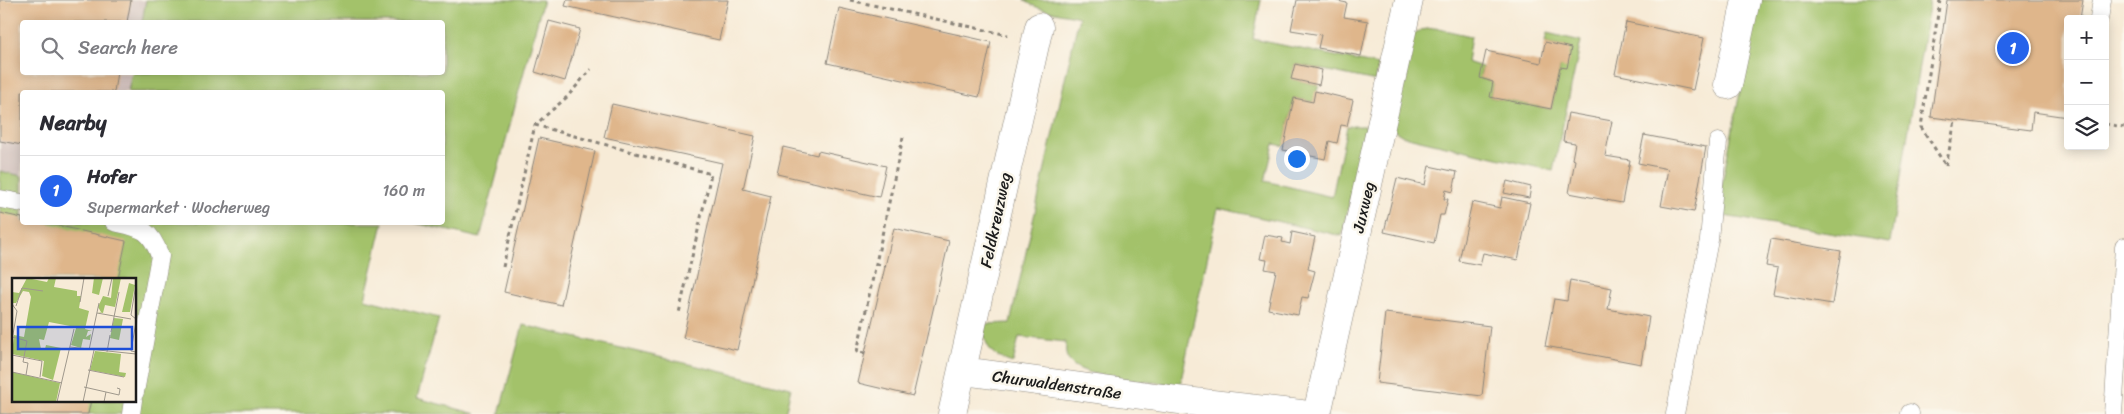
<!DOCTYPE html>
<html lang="en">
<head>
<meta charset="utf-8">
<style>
  :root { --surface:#fff; --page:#f2f2f3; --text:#2b2b33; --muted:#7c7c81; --line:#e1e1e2; --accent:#2563eb }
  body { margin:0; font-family:Sriracha,sans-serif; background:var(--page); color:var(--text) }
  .controls { position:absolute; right:15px; top:15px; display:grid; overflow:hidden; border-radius:5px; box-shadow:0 2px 12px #0003 }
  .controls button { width:45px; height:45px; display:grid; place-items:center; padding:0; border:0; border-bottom:1px solid var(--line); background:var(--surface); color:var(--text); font:25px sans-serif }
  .you { position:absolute; left:1296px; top:158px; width:18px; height:18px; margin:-12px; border:4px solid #fff; border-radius:50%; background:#1a73e8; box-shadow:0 0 0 8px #1a73e833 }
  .badge { display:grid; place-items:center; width:32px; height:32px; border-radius:50%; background:var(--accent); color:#fff; font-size:16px; font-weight:700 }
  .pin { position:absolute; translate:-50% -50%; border:2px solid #fff; box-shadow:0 1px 5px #0006 }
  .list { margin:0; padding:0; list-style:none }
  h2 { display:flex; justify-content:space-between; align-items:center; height:65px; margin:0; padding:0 20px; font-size:21px }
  h2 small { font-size:16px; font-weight:400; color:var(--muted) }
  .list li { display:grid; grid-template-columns:32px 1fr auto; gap:15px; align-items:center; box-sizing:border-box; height:70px; padding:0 20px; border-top:1px solid var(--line) }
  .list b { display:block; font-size:19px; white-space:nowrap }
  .list p { margin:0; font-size:16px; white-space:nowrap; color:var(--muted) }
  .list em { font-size:16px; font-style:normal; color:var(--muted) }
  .icon { flex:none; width:28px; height:28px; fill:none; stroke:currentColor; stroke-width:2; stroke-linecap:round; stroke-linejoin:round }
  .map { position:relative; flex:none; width:2124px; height:414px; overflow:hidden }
  .search { position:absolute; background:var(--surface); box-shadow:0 2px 12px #0003; left:20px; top:20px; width:425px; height:55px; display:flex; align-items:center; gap:12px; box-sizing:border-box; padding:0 18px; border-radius:5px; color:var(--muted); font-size:19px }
  .panel { position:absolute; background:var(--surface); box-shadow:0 2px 12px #0003; left:20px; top:90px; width:425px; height:135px; border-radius:5px }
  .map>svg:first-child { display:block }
</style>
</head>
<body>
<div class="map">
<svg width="2124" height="414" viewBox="0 0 2124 414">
  <rect width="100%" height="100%" fill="#fbf7ec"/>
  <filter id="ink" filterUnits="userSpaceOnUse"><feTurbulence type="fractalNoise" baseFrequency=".02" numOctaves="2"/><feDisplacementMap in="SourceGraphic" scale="10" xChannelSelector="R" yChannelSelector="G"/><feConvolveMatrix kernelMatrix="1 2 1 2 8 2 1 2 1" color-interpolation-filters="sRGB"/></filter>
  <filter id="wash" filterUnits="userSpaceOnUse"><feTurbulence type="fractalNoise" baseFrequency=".0096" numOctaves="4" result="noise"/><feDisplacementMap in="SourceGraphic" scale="20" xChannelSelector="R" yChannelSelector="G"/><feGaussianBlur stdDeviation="1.12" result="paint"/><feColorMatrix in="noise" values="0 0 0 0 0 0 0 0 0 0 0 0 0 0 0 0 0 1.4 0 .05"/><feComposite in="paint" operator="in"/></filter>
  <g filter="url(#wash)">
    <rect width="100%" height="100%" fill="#f7ebd7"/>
    <path fill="#d1c0bc" d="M0,0H146L142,22H22V72L132,73L128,92H22V176L0,171Z"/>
    <path fill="#a3c26a" stroke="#606f43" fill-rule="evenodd" d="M146,0H543L480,238L415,223L442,222V92H128L132,73L442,72V22H142Z
      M1024,0H1261L1253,39L1378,65L1376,81L1295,64L1292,79L1319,85L1313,102L1294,98L1284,146L1274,144L1265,181L1332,197L1347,126H1366L1342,236L1218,208L1180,385C1157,382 1086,379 1071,363C1064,356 1066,350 1066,342L1019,337L1013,363C992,357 983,346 984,324L1010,323L1079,17C1060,12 1040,12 1024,0Z
      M1758,0H1930L1890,243L1724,216L1717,209Z
      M1435,28L1471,36L1467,62L1482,67L1480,78L1493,82L1490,97L1551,109L1560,67L1570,48L1545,42L1547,33L1581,41L1553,171L1403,136L1395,131L1393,123L1413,36L1420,30Z
      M0,171L22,176V222L383,223L365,299L439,318L417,398L476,414H0ZM14,279H135V400H14Z
      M523,325L791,388L785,414H499Z"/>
    <g id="blocks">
      <path fill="#dfb68b" d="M0,0H131L127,22H22V72H117L114,92H22V145L0,141Z
        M567,0H728L719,40L565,6Z
        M1297,0H1333L1347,3L1344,17L1368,21L1361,56L1318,48L1321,35L1291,30Z
        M1947,0H2083L2080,19H2068L2067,117L2033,112L2031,130L1931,117Z
        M839,8L991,42L979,97L827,63Z
        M549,21L580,29L565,81L535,72Z
        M1626,22L1704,38L1693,90L1615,74Z
        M1545,42L1571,48L1567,68L1560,67L1551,109L1490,97L1493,82L1480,78L1486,51L1541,63Z
        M1295,64L1322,70L1319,85L1291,79Z
        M1315,91L1353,100L1347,126L1341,125L1337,143L1329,141L1325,159L1283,150L1294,98L1313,102Z
        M612,104L755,136L743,189L771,196L737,350L683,338L722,163L604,137Z
        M1568,113L1612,121L1605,156L1630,160L1622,203L1569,193L1575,160L1572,159L1575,143L1563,141Z
        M1644,135L1706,147L1694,212L1661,206L1668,169L1638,163Z
        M539,138L595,151L561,305L504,292Z
        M783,147L817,155L818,151L886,166L879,197L777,174Z
        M1429,166L1457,172L1453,192L1446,190L1444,199H1448L1444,215H1440L1434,243L1384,232L1397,178L1425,185Z
        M1507,181L1531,187L1529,198L1504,193Z
        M1502,197L1530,203L1518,260L1483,253L1480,265L1459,261L1472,202L1500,208Z
        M0,213L22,218V222H42L126,241L118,279H14V400H91L88,414H0Z
        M894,228L949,241L913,396L858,383Z
        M1292,232L1315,237L1308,269L1315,271L1308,298L1302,297L1298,315L1268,309L1276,271L1265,269L1267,260L1260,259L1265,235L1283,238L1282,242L1290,244Z
        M1771,239L1841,251L1832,304L1773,294L1778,268L1766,266Z
        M1570,280L1612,288L1608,309L1649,317L1641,364L1545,346L1554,299L1567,301Z
        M1385,313L1490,326L1482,396L1377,383Z"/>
    </g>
  </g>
  <g filter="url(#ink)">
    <use href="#blocks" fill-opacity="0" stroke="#8a847a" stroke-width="1"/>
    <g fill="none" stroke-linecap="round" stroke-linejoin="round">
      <defs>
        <path id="service" d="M2099,19L2102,0
          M0,199L22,203
          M114,222C141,228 150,228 160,256L135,392
          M131,414L133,400
          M1675,414L1709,240L1718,142
          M1910,414V413
          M2113,414L2124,247"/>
        <path id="minor" d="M1728,85L1746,0
          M963,371L1178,400L1301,414
          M952,414L1039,27
          M1317,414L1409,0"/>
      </defs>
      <use href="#service" stroke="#8a847a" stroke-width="19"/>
      <use href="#minor" stroke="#8a847a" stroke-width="29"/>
      <path stroke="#8a847a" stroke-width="3" stroke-dasharray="4 4" stroke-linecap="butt" d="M850,0L1008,35
        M1940,0L1921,127L1946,166
        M2105,124L2124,127
        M535,125L711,174L679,313
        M1946,166L1955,121
        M876,264L886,266
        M503,267L535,125L567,97L591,69
        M865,353L857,352L903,137"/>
      <use href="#service" stroke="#fff" stroke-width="18"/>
      <use href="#minor" stroke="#fff" stroke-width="28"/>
    </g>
  </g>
  <g text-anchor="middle" stroke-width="5" stroke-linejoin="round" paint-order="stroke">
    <g font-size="16" fill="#1c1c1c" stroke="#fbf7ec">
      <text transform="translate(1363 207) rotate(-77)" y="6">Juxweg</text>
      <text transform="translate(995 220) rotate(-78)" y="6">Feldkreuzweg</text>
      <text transform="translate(1057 384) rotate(8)" y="6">Churwaldenstraße</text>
    </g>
  </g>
  <g transform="translate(12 278)">
    <rect width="124" height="124" fill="#f7ebd7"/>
    <path d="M15,0L35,4L37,0H44L42,9L65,13V18H69L67,30L77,33L73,51L80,53H76L74,59L79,56L78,62L71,61L69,70L59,67L64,50L58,48L37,44L32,62L27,61L29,71H33L34,67L49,70L41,102L30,98L32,83L0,76L2,57L12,59L19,19L17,14L11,13L4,25H0V14L7,15ZM82,0H91L87,17L80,15ZM101,0H109L103,29L93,27L91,35L86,34H89L86,29L91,18L99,20ZM117,5L123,7L118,34H110ZM102,40L111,41L107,62L98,60ZM83,73L109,76L107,94L114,95L113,99L78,92ZM0,94L48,105L44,124H0Z" fill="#a3c26a"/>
    <path fill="none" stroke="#9f988c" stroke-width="1" d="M124,6L119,37L124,41M96,18L100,0M68,24L72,0M0,26L5,33L0,62M4,28L10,10L31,13M85,35L119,41M124,44L119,73L124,74M99,54L107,14M1,59L15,63L11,84L16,85L14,97M58,69L124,76M77,72L87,25M95,74L98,57M0,77L30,83L28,99M76,92L112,99M0,94L50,105M72,109L94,114L92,124M94,114L107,117L108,111L105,110M45,124L62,51M71,124L82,72"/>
    <path fill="#1d4ed8" fill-opacity="0.15" stroke="#1d4ed8" stroke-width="2.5" d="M6,49H120V71H6Z"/>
    <rect width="124" height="124" fill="none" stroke="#1c1c1c" stroke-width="2.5"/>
  </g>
</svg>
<div class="controls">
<button>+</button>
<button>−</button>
<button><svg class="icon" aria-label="layers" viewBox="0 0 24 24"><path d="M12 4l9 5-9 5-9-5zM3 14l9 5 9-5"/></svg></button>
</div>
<div class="you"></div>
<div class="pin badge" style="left:2013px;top:48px">1</div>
<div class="search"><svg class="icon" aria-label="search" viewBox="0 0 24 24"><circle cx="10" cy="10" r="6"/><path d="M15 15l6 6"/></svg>Search here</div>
<section class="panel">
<h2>Nearby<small></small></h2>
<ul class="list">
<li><span class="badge">1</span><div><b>Hofer</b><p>Supermarket · Wocherweg</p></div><em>160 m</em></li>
</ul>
</section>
</div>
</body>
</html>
